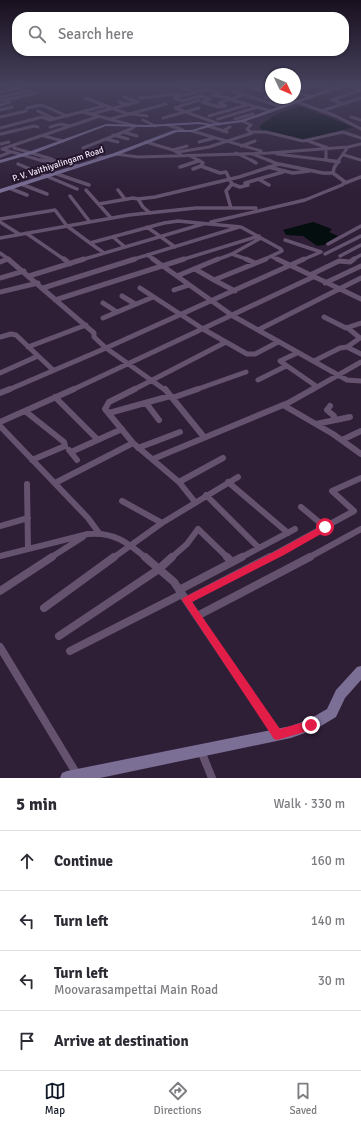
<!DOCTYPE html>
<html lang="en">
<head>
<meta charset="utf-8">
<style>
  :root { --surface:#fff; --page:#f7f7f7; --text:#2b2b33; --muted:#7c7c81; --line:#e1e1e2; --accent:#111827 }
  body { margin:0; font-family:Signika,sans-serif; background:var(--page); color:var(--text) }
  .compass { position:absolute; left:265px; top:68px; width:36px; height:36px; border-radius:50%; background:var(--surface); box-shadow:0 1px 3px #0004; rotate:134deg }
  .stop { position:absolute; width:12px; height:12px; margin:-9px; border:3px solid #e11d48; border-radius:50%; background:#fff }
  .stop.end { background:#e11d48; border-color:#fff; box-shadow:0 1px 4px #0008 }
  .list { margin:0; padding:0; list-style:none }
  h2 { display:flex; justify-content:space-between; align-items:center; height:52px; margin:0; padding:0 16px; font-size:17px }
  h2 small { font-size:13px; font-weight:400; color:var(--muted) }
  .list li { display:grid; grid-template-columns:26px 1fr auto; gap:12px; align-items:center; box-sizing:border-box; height:60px; padding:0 16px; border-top:1px solid var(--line) }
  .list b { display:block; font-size:15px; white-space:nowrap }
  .list p { margin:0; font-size:13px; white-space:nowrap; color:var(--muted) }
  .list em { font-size:13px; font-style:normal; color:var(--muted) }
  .icon { flex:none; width:22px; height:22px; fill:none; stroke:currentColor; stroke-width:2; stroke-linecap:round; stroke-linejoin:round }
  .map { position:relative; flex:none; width:361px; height:778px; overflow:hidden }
  .search { position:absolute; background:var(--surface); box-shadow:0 1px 3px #0004; left:12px; right:12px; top:12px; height:44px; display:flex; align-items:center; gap:10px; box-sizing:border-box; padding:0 14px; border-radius:16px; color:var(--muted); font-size:15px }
  .sheet { height:292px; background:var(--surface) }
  nav { display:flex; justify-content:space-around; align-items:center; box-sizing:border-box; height:56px; border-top:1px solid var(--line); background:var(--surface); font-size:11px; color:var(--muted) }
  nav a { display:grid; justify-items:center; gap:2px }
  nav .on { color:var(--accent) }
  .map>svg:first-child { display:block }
</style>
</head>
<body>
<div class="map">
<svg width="361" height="778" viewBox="0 0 361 778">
  <rect width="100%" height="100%" fill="#2e1e36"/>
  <path fill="#040e0f" d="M301,106L353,127L308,140L297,139L291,136H286L261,130L260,126C270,117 288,108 301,106Z
    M313,222L332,229L329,232L338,236L324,245L317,246L303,236L286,235L283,230Z"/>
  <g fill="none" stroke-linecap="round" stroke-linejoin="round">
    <path stroke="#64526e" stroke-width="3" d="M178,85L176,86L192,91
      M209,85H213
      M249,87L264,91L271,89
      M184,88L197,85
      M255,89L268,85
      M232,91L282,107
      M295,91L315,85L331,90
      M0,92L23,87
      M295,92L312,97
      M1,97L31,90
      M124,97L138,102
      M265,97L291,104
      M85,98L125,113L147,116
      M139,98L178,94
      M229,98L212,95L220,93L208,89L174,98L182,101L200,96L210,99L202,102L219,107L226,106L219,103L243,95
      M6,100L36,93
      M232,100L271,111
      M0,101L6,99L10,102L0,105
      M119,102L129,105
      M297,102L336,116L361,129
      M344,104L332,100L360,90L347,85
      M27,108L42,105L67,116
      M175,108L219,124
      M175,108L199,100
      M0,110L12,107
      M38,111L55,119
      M321,111L361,98
      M83,112L135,126
      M91,114L137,102
      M209,116L247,105
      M0,117L26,111
      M351,117L361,120
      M163,118L199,108
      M111,119L166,104
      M218,119L258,107
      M235,119L253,114
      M143,120L155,126
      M168,125L183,130
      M208,126L227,132
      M50,127L61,124L70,126
      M0,128L42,117L50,120L104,106
      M192,131L261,151
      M222,131L230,127
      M123,132L137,136
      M252,132H266L303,141L343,132L361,138
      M1,134L34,126L38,127
      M113,135L128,139
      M44,136L63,141
      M105,139L118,142
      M308,141L328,148
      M146,142L173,150L180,154
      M199,142L214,138
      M0,144L9,142
      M241,146L255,141
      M14,148L52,159
      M83,148L131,129L135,126
      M326,148V158
      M173,150L187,146
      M178,152L209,147L252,133L247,129L251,125L242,121
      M236,153L253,161
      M116,154L138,157L269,153L348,147L361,144
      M252,154L271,161
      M277,154L334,161
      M188,155L200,161
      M344,155L361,160
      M0,156L11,152
      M58,161H43L2,149L97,117
      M63,161L89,154L104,158
      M338,161L348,147"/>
    <path stroke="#64526e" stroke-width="3.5" d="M41,160L57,161L77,166
      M251,160L256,163
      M268,160L278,164
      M326,160L339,162
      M63,161L66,160
      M18,164L77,189
      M201,166L220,173L226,172L232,184L226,191L231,208
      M180,167L198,161
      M268,167L293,173L309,171
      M193,169L201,166L203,163L198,160
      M57,174L89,185
      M260,180L269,185
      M345,183L361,177
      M21,184L47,194
      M232,184L240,187L248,185L245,183L283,172
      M9,188L27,195
      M86,190L111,218
      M118,190L125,199
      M70,196L90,222
      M99,204L133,198L138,199
      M150,213L143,207L138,199L155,197L239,177L279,164L323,173H333
      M0,219L55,210L67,226L90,243L164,223L178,221L241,227L281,249L282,251L263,260
      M0,222L19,234
      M211,222L305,200L342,185L345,182L333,173L334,168L339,160
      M147,227L175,247
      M26,233L65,260
      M113,237L125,247
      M0,238L129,215L196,208H256
      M285,240L321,252L302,260
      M90,243L104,253
      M328,244L361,226
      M0,253L10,260
      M232,254L249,260
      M325,254L361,236
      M147,255L155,260
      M340,256L361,245
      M272,257L279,260
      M5,260L9,259
      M81,260L203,224
      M131,260L239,227
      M181,260L259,236
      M216,260L232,254L261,238
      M352,260L361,255"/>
    <path stroke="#64526e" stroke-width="5" d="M8,259L94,333V337L106,348L165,390
      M64,259L70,264
      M153,259L233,316L258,330L361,278
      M246,259L255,263
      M277,259L361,299
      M0,262L8,259
      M195,269L214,280
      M310,275L339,261L350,262L354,259
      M29,276L84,259
      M177,276L218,259
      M0,278L24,271
      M325,283L361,266
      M43,288L135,259
      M140,288L203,329L247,354H255L278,342
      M174,290L189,285
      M235,291L214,280L266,259
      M0,292L38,283
      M122,296L135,304
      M55,300L184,259
      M103,303L117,312
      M324,317L346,328L361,323
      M103,318L153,297
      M258,330L347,380L361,381
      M0,337L11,334L16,335L53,370
      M28,347L86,325
      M347,347L360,338L349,329
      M297,353L280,361L316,386
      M314,361L340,348L347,347L361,354
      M0,373L38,356
      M258,380L286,366
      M8,390L106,348L304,259
      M72,390L313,277
      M133,390L226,342
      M195,390L246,372
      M312,390L361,362"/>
    <path stroke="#64526e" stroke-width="6" d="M135,389L109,402L105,409L133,443L179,482L195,502
      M165,389L204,437
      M0,393L10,389
      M55,397L98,440
      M172,398L198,389
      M146,403L159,420
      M283,405L333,434L361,454
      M330,406L327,410L334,416V419
      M25,411L64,442L65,446L32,460
      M109,413L170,396
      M0,422L74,389
      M316,424L350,417
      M0,426L88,518L99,533
      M342,440L361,431
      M138,448L180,432
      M69,450L77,460
      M71,452L122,429
      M153,459L288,403L313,389
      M179,482L223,458
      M228,482L288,533
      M55,483L133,443
      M27,484L28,549
      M206,495L259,548
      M122,501L162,523
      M301,507L325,527
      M0,526L28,518
      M0,556L88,534C114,532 127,542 146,558
      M50,558L83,537
      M113,558L162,523L238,477
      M171,558L187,544L198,529L228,558
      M240,558L295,529
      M268,558L354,511L332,491L361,478
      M308,558L361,529"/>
    <path stroke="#64526e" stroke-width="8" d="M145,557L174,582L277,735
      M227,557L232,562
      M179,590L242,557
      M0,591L52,557
      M187,600L270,557
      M44,608L114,557
      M197,616L310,557
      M59,636L159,569L172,557
      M0,647L78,776
      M70,651L182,594
      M201,751L212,778"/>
    <path fill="#7b6f96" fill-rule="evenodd" d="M346,85H352L334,90L243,122L212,126L192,132H177L118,155L0,193V189L114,153L174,130H192L207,125L199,124L148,127L106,126L35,153L0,163V160L31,151L106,124L148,125L199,122L211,124L241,120L332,88Z
      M361,666V680L345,698L336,717L316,729L291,738L100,778H60L62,773L67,771L291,726L308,720L327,709L336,690L357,667Z"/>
  </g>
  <linearGradient id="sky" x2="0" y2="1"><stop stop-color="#19101e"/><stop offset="0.44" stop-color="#46415d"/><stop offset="1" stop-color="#46415d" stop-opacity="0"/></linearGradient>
  <rect width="361" height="194" fill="url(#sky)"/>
  <path fill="#e11d48" d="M325,524L328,525V530L284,555L192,602L280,729L311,720L315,722L317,725L315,729L277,740L274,739L182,600L183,598L278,550Z"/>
  <g text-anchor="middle" stroke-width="4" stroke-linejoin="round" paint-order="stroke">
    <g font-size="9" fill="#f3e9f9" stroke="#24142c">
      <text transform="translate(58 164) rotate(-18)" y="3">P. V. Vaithiyalingam Road</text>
    </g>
  </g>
</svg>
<svg class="compass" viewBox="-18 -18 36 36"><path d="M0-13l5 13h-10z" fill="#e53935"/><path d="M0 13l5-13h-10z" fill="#7c7c81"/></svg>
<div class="stop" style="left:325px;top:527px"></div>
<div class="stop end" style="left:311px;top:725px"></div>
<div class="search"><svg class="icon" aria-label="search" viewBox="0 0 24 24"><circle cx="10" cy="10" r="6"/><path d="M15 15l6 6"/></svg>Search here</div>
</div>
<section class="sheet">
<h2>5 min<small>Walk · 330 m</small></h2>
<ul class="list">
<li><svg class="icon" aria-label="ahead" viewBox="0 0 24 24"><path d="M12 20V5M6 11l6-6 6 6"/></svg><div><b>Continue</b></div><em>160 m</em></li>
<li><svg class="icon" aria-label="left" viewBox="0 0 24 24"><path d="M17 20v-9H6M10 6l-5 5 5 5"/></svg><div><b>Turn left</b></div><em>140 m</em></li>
<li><svg class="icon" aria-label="left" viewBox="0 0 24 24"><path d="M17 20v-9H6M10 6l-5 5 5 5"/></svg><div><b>Turn left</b><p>Moovarasampettai Main Road</p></div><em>30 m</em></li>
<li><svg class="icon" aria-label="arrive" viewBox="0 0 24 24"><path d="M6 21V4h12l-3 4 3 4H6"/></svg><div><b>Arrive at destination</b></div></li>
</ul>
</section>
<nav>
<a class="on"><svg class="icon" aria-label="map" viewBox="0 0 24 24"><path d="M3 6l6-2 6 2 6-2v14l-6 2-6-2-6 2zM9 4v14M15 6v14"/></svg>Map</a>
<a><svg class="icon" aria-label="directions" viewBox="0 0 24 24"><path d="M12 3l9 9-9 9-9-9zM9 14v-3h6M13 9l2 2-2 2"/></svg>Directions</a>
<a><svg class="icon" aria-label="saved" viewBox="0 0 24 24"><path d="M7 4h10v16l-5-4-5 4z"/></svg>Saved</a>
</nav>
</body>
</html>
